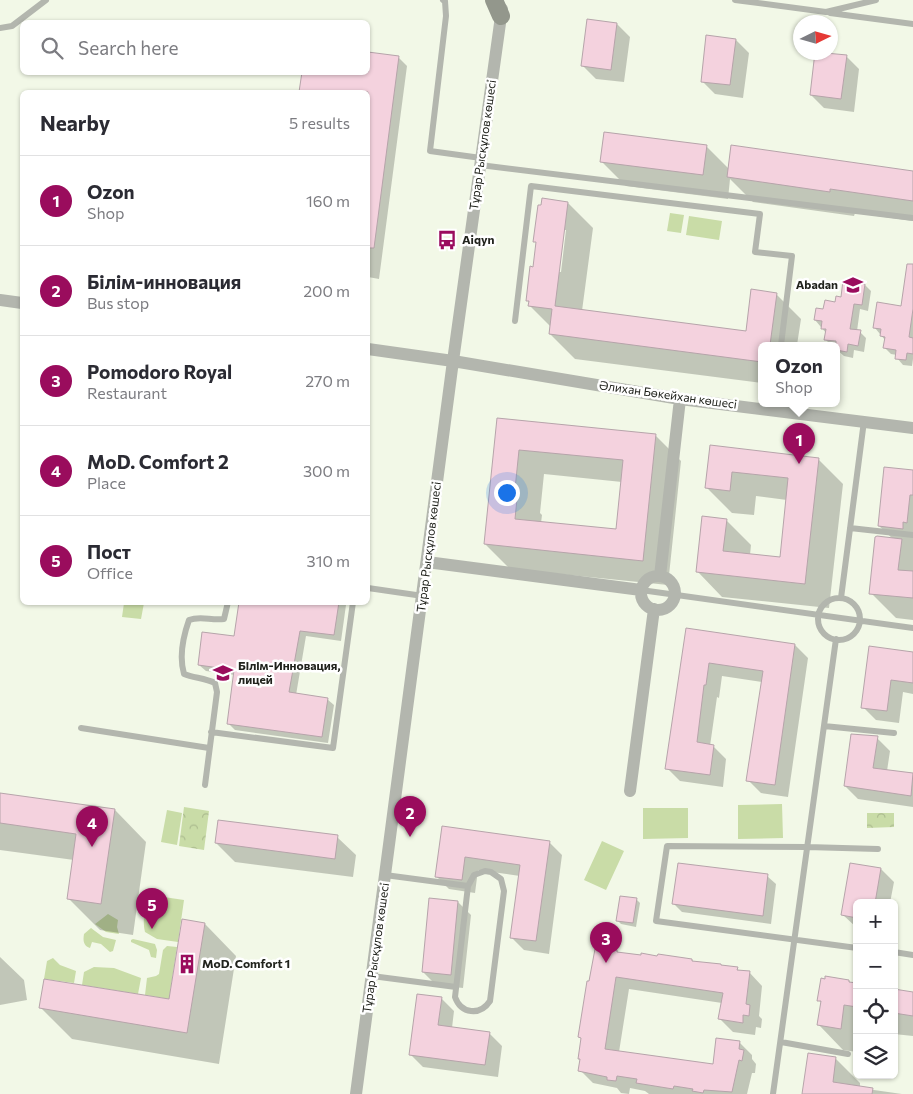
<!DOCTYPE html>
<html lang="en">
<head>
<meta charset="utf-8">
<style>
  :root { --surface:#fff; --page:#f2f2f3; --text:#2b2b33; --muted:#7c7c81; --line:#e1e1e2; --accent:#9a0c5d }
  body { margin:0; font-family:Commissioner,sans-serif; background:var(--page); color:var(--text) }
  .controls { position:absolute; right:15px; bottom:15px; display:grid; overflow:hidden; border-radius:8px; box-shadow:0 1px 4px #0004 }
  .controls button { width:45px; height:45px; display:grid; place-items:center; padding:0; border:0; border-bottom:1px solid var(--line); background:var(--surface); color:var(--text); font:25px sans-serif }
  .compass { position:absolute; left:793px; top:15px; width:45px; height:45px; border-radius:50%; background:var(--surface); box-shadow:0 1px 4px #0004; rotate:85deg }
  .you { position:absolute; left:506px; top:492px; width:18px; height:18px; margin:-12px; border:4px solid #fff; border-radius:50%; background:#1a73e8; box-shadow:0 0 0 8px #1a73e833 }
  .badge { display:grid; place-items:center; width:32px; height:32px; border-radius:50%; background:var(--accent); color:#fff; font-size:16px; font-weight:700 }
  .pin { position:absolute; translate:-50% -41px; filter:drop-shadow(0 1px 2px #0008) }
  .pin::after { content:''; position:absolute; top:26px; width:18px; height:15px; background:inherit; clip-path:polygon(0 0,100% 0,50% 100%) }
  .popup { position:absolute; left:758px; top:342px; width:82px; height:65px; box-sizing:border-box; display:grid; place-content:center; border-radius:8px; background:var(--surface); filter:drop-shadow(0 1px 4px #0005); font-size:16px; white-space:nowrap; color:var(--muted) }
  .popup b { font-size:19px; color:var(--text) }
  .popup::after { content:''; position:absolute; left:50%; top:100%; margin-left:-10px; border:10px solid transparent; border-top-color:var(--surface) }
  .list { margin:0; padding:0; list-style:none }
  h2 { display:flex; justify-content:space-between; align-items:center; height:65px; margin:0; padding:0 20px; font-size:21px }
  h2 small { font-size:16px; font-weight:400; color:var(--muted) }
  .list li { display:grid; grid-template-columns:32px 1fr auto; gap:15px; align-items:center; box-sizing:border-box; height:90px; padding:0 20px; border-top:1px solid var(--line) }
  .list b { display:block; font-size:19px; white-space:nowrap }
  .list p { margin:0; font-size:16px; white-space:nowrap; color:var(--muted) }
  .list em { font-size:16px; font-style:normal; color:var(--muted) }
  .icon { flex:none; width:28px; height:28px; fill:none; stroke:currentColor; stroke-width:2; stroke-linecap:round; stroke-linejoin:round }
  .map { position:relative; flex:none; width:913px; height:1094px; overflow:hidden }
  .search { position:absolute; background:var(--surface); box-shadow:0 1px 4px #0004; left:20px; top:20px; width:350px; height:55px; display:flex; align-items:center; gap:12px; box-sizing:border-box; padding:0 18px; border-radius:8px; color:var(--muted); font-size:19px }
  .panel { position:absolute; background:var(--surface); box-shadow:0 1px 4px #0004; left:20px; top:90px; width:350px; height:515px; border-radius:8px }
  .map>svg:first-child { display:block }
</style>
</head>
<body>
<div class="map">
<svg width="913" height="1094" viewBox="0 0 913 1094">
  <defs>
    <pattern id="park-crowns" width="20" height="18" patternUnits="userSpaceOnUse" patternTransform="scale(1.25)"><rect width="20" height="18" fill="#c9dca7"/><path d="M2 6a3 3 0 1 1 6 0M12 15a3 3 0 1 1 6 0" fill="none" stroke="#acbc8f"/></pattern>
  </defs>
  <rect width="100%" height="100%" fill="#f2f8e7"/>
  <path fill="#c9dca7" d="M670,213L684,215L681,233L667,231Z
    M689,216L722,221L719,240L686,235Z
    M124,603H144L141,619L122,617Z
    M782,804L783,838L738,839V805Z
    M643,808H688V838L643,839Z
    M167,810L182,813L177,845L161,842Z
    M602,841L624,851L606,890L584,880Z
    M157,896L184,900L178,942L157,939L145,932C142,920 144,901 157,896Z
    M108,914L118,920L117,927L119,934L106,932L95,924Z
    M91,928L103,937L116,940L113,951L110,952L101,944L92,942L90,948C83,946 83,940 84,934Z
    M133,939L155,944L157,950L156,958L151,957L149,950L131,942V940Z
    M167,946L177,947L169,999L145,995L147,978L156,976L159,974L163,950Z
    M53,958L60,965L76,971L74,983L44,979L47,961Z
    M94,967L114,968L141,978L138,994L82,985L84,972Z"/>
  <path fill="url(#park-crowns)" d="M184,807L209,811L204,850L179,846Z
    M867,813H894V827L867,828Z"/>
  <path fill="#0003" fill-rule="evenodd" d="M617,24L630,37L624,82L596,79L583,66Z
    M736,40L749,53L743,98L715,94L702,81Z
    M368,53L399,58L407,66L379,279L368,277V92H300L303,72H368Z
    M846,56L859,69L854,112L824,108L811,95Z
    M706,146L729,169L913,172V221L855,213L854,216L753,202L730,179L728,199L626,186L601,161Z
    M568,203L593,228L582,311L747,332L776,294L801,319L797,345H762V383L575,359L550,334L551,327L530,306V303L527,300L534,268L538,244L535,241ZM564,230H566L561,272H558Z
    M913,282V359L912,366L903,365L897,358V355L891,354L884,347L885,340L875,328L902,307Z
    M865,285L871,291L868,311L860,309L857,331L860,332L866,338L864,352L854,350L853,358L844,356L837,350L836,345H831L825,339L826,333L815,320L824,310Z
    M498,420L656,436L681,461L668,585L510,569L485,544ZM544,474L622,482L617,531L541,523L542,515L540,513Z
    M712,446L818,459L843,484L829,608L722,597L698,572L726,520L751,545L750,555L781,559L787,500L756,496L754,515L732,513L707,488Z
    M913,471V620L896,618L871,593L893,539L879,526Z
    M241,602H344L346,605L341,641L306,636L296,695L327,699L334,705L328,743L235,730L228,723L235,675L206,671L199,665L236,638Z
    M687,629L795,645L808,658L788,797L761,793L748,780L762,682L722,676L719,698L717,697L710,746H713L726,759L723,787L680,781L667,768Z
    M913,653V694L903,692L899,723L876,720L863,707Z
    M877,738L890,751L887,771L913,774V807L858,799L845,786Z
    M0,794L115,810L146,842L133,935L100,930L68,898L74,860L0,850Z
    M443,827L549,842L562,855L549,954L524,950L511,937L520,876L478,870L475,893L449,889L436,876Z
    M337,837L356,855L353,877L235,862L216,843Z
    M851,864L881,869L894,882L890,903H857V928L842,914Z
    M767,876L776,884L771,924L682,912L673,903Z
    M636,899L640,903L636,927L621,924L617,920Z
    M458,902L471,915L463,988L436,985L423,972Z
    M183,921L205,924L236,956L219,1064L72,1039L40,1007L170,1000Z
    M617,951L619,953L692,960L694,962L737,969L740,971L749,972L762,986L759,1016L762,1019L761,1028L756,1027L755,1035L733,1032L720,1019L722,1003L629,989L619,1052L714,1066L739,1042L752,1055V1059L756,1064L755,1073H752L747,1094H649L645,1091L630,1088L629,1094L621,1093L617,1088L593,1083L580,1070L581,1060L579,1058L582,1040L580,1037L590,983Z
    M0,957L24,980L27,1000L0,1005Z
    M849,981L851,984H857V1052L843,1050L819,1025L822,1003L818,1000Z
    M894,990L913,993V1036L894,1034Z
    M441,998L454,1011L452,1028L489,1033L502,1046L498,1077L423,1067L410,1054Z
    M836,1059L860,1083V1088L902,1094H803Z"/>
  <path fill="#f4d2de" stroke="#b6a4aa" fill-rule="evenodd" d="M587,19L617,23L611,70L581,66Z
    M706,35L736,39L730,85L701,82Z
    M368,52L399,56L374,248H368V92H299L302,72H368Z
    M815,52L847,55L841,99L810,95Z
    M604,132L707,145L703,175L600,162Z
    M731,145L913,171V201L830,189V192L727,177Z
    M542,198L568,202L555,306L746,331L751,289L777,293L770,345H762V362L549,334L552,309L528,306L529,301H526L530,266L533,267L536,242H533L538,205H541Z
    M907,264H913V309L909,337L913,338V354L907,353L906,360L895,359L896,350L883,348L885,337L880,336L881,329L873,328L877,302L901,306Z
    M843,280L865,284L862,305L854,304L850,329L861,330L858,346L848,344L847,352L836,350V341L824,340L826,329H821L822,321L814,320L816,308L823,309L825,300L835,302L836,296L841,297Z
    M497,418L656,434L643,561L484,544ZM519,450L623,460L616,529L515,519L518,489H515Z
    M710,445L819,458L805,584L696,572L702,516L727,519L723,551L780,557L788,478L732,472L730,491L705,488Z
    M884,467L913,470V495H910L907,523L903,522V529L878,526Z
    M877,536L902,539L898,570L913,571V598L869,594L875,537Z
    M239,602H339L334,635L300,631L289,692L328,698L322,737L227,724L234,670L198,665L202,632L234,636Z
    M686,628L795,644L775,785L746,781L763,671L709,663L706,685H704L697,742L714,745L710,775L665,769Z
    M869,646L913,652V683L891,680L887,711L861,708Z
    M851,734L878,736L873,768L913,773L911,796L844,786Z
    M0,793L115,809L101,904L67,899L76,834L0,823Z
    M218,820L338,835L335,859L215,843Z
    M442,826L550,841L536,941L510,938L520,865L465,857L462,880L435,877Z
    M678,863L768,874L763,916L672,904Z
    M850,863L881,868L875,903H857V918L841,915Z
    M620,896L637,898L633,923L616,921Z
    M429,898L458,901L451,975L422,972Z
    M182,919L205,923L187,1033L39,1008L44,979L169,999Z
    M595,949L617,950V952L641,955V953L657,956L658,954L692,959V961L721,964V965L738,967L737,970L750,971L746,1004L750,1005L749,1016L743,1015V1023L718,1019L723,993L616,977L605,1049L713,1064L716,1038L740,1041L739,1049L744,1050L742,1061L739,1060L732,1092L704,1090L703,1093L692,1091L693,1089L674,1086L673,1089L636,1083L637,1079L617,1076L616,1081L607,1080V1077L578,1071L580,1059H578L581,1038L578,1037L587,981H589Z
    M825,976L849,980V982L857,983V1007L844,1005L841,1029L817,1025L821,1001H817L821,978L825,979Z
    M894,989L913,992V1016L894,1013Z
    M417,994L442,997L438,1025L490,1032L485,1065L409,1055Z
    M808,1053L836,1057L833,1082L873,1088L872,1094H802Z"/>
  <g fill="none" stroke-linecap="round" stroke-linejoin="round">
    <path stroke="#b3b6ae" stroke-width="6" d="M443,0L445,1L446,16L430,151L481,158
      M735,0L826,12L876,0
      M830,13L913,24
      M0,28L12,26L46,0
      M480,165L913,218
      M515,321L531,186L760,214L755,252L792,256L781,345
      M850,528L913,535
      M368,588L423,596
      M641,590L913,628
      M841,598L864,421
      M818 619a21 21 0 1 1 42 0a21 21 0 1 1-42 0Z
      M824,726L894,733
      M81,728L209,748
      M211,732L333,748L353,602
      M205,785L217,692L215,683C205,678 194,678 184,674C179,657 183,637 189,620C201,615 211,621 224,619L228,602
      M485,871L491,872L501,879L504,891L490,1001C480,1016 461,1014 455,997L468,886L474,875Z
      M385,875L468,886
      M857,948L656,921L667,846L807,847L878,849
      M894,952L913,955
      M372,976L456,987
      M781,1042L848,1054
      M773,1094L836,639"/>
    <path stroke="#b3b6ae" stroke-width="12" d="M0,300L22,303
      M368,349L453,361L680,399L913,428
      M427,562L641,590
      M660,576L680,399
      M641 593a17 17 0 1 1 34 0a17 17 0 1 1-34 0Z
      M630,791L654,609
      M356,1094L453,361L502,9"/>
    <path stroke="#93978c" stroke-width="18" d="M494,0L501,16"/>
  </g>
  <defs>
    <symbol id="bus-bare" viewBox="-9 -9 18 18"><path d="M-5-6H5V4H4V6H2V4H-2V6H-4V4H-5ZM-3.5-4V0h7V-4ZM-3.5 1.2v1.5H-2V1.2ZM2 1.2v1.5H3.5V1.2Z" fill="#9a0c5d" stroke="#fff" stroke-width="2.5" paint-order="stroke"/></symbol>
    <symbol id="school-bare" viewBox="-9 -9 18 18"><path d="M0-5L7-2L0 1L-7-2ZM-4 1L0 2.5L4 1V4Q0 6-4 4Z" fill="#9a0c5d" stroke="#fff" stroke-width="2.5" paint-order="stroke"/></symbol>
    <symbol id="building-bare" viewBox="-9 -9 18 18"><path d="M-4-6H4V6H1V3H-1V6H-4ZM-2.5-4.3h1.7v1.8h-1.7ZM.8-4.3h1.7v1.8H.8ZM-2.5-1h1.7V.8h-1.7ZM.8-1h1.7V.8H.8Z" fill="#9a0c5d" stroke="#fff" stroke-width="2.5" paint-order="stroke"/></symbol>
  </defs>
  <g fill-rule="evenodd">
    <use href="#bus-bare" x="433" y="226" width="28" height="28"/>
    <use href="#school-bare" x="839" y="271" width="28" height="28"/>
    <use href="#school-bare" x="209" y="659" width="28" height="28"/>
    <use href="#building-bare" x="173" y="950" width="28" height="28"/>
  </g>
  <g text-anchor="middle" stroke-width="5" stroke-linejoin="round" paint-order="stroke">
    <g font-size="12" fill="#21231d" stroke="#fff">
      <text transform="translate(483 145) rotate(-82)" y="4">Тұрар Рысқұлов көшесі</text>
      <text transform="translate(668 395) rotate(8)" y="4">Әлихан Бөкейхан көшесі</text>
      <text transform="translate(429 547) rotate(-83)" y="4">Тұрар Рысқұлов көшесі</text>
      <text transform="translate(376 948) rotate(-82)" y="4">Тұрар Рысқұлов көшесі</text>
    </g>
    <g font-size="12" font-weight="bold" fill="#21231d" stroke="#fff" text-anchor="start">
      <text x="462" y="244">Aiqyn</text>
      <text x="838" y="289" text-anchor="end">Abadan</text>
      <text x="238" y="670">Білім-Инновация,<tspan x="238" dy="14">лицей</tspan></text>
      <text x="202" y="968">МoD. Comfort 1</text>
    </g>
  </g>
</svg>
<div class="controls">
<button>+</button>
<button>−</button>
<button><svg class="icon" aria-label="locate" viewBox="0 0 24 24"><circle cx="12" cy="12" r="6"/><path d="M12 2v4M12 18v4M2 12h4M18 12h4"/></svg></button>
<button><svg class="icon" aria-label="layers" viewBox="0 0 24 24"><path d="M12 4l9 5-9 5-9-5zM3 14l9 5 9-5"/></svg></button>
</div>
<svg class="compass" viewBox="-18 -18 36 36"><path d="M0-13l5 13h-10z" fill="#e53935"/><path d="M0 13l5-13h-10z" fill="#7c7c81"/></svg>
<div class="you"></div>
<div class="pin badge" style="left:799px;top:464px">1</div>
<div class="popup"><b>Ozon</b>Shop</div>
<div class="pin badge" style="left:410px;top:837px">2</div>
<div class="pin badge" style="left:606px;top:963px">3</div>
<div class="pin badge" style="left:92px;top:847px">4</div>
<div class="pin badge" style="left:152px;top:929px">5</div>
<div class="search"><svg class="icon" aria-label="search" viewBox="0 0 24 24"><circle cx="10" cy="10" r="6"/><path d="M15 15l6 6"/></svg>Search here</div>
<section class="panel">
<h2>Nearby<small>5 results</small></h2>
<ul class="list">
<li><span class="badge">1</span><div><b>Ozon</b><p>Shop</p></div><em>160 m</em></li>
<li><span class="badge">2</span><div><b>Білім-инновация</b><p>Bus stop</p></div><em>200 m</em></li>
<li><span class="badge">3</span><div><b>Pomodoro Royal</b><p>Restaurant</p></div><em>270 m</em></li>
<li><span class="badge">4</span><div><b>МoD. Comfort 2</b><p>Place</p></div><em>300 m</em></li>
<li><span class="badge">5</span><div><b>Пост</b><p>Office</p></div><em>310 m</em></li>
</ul>
</section>
</div>
</body>
</html>
